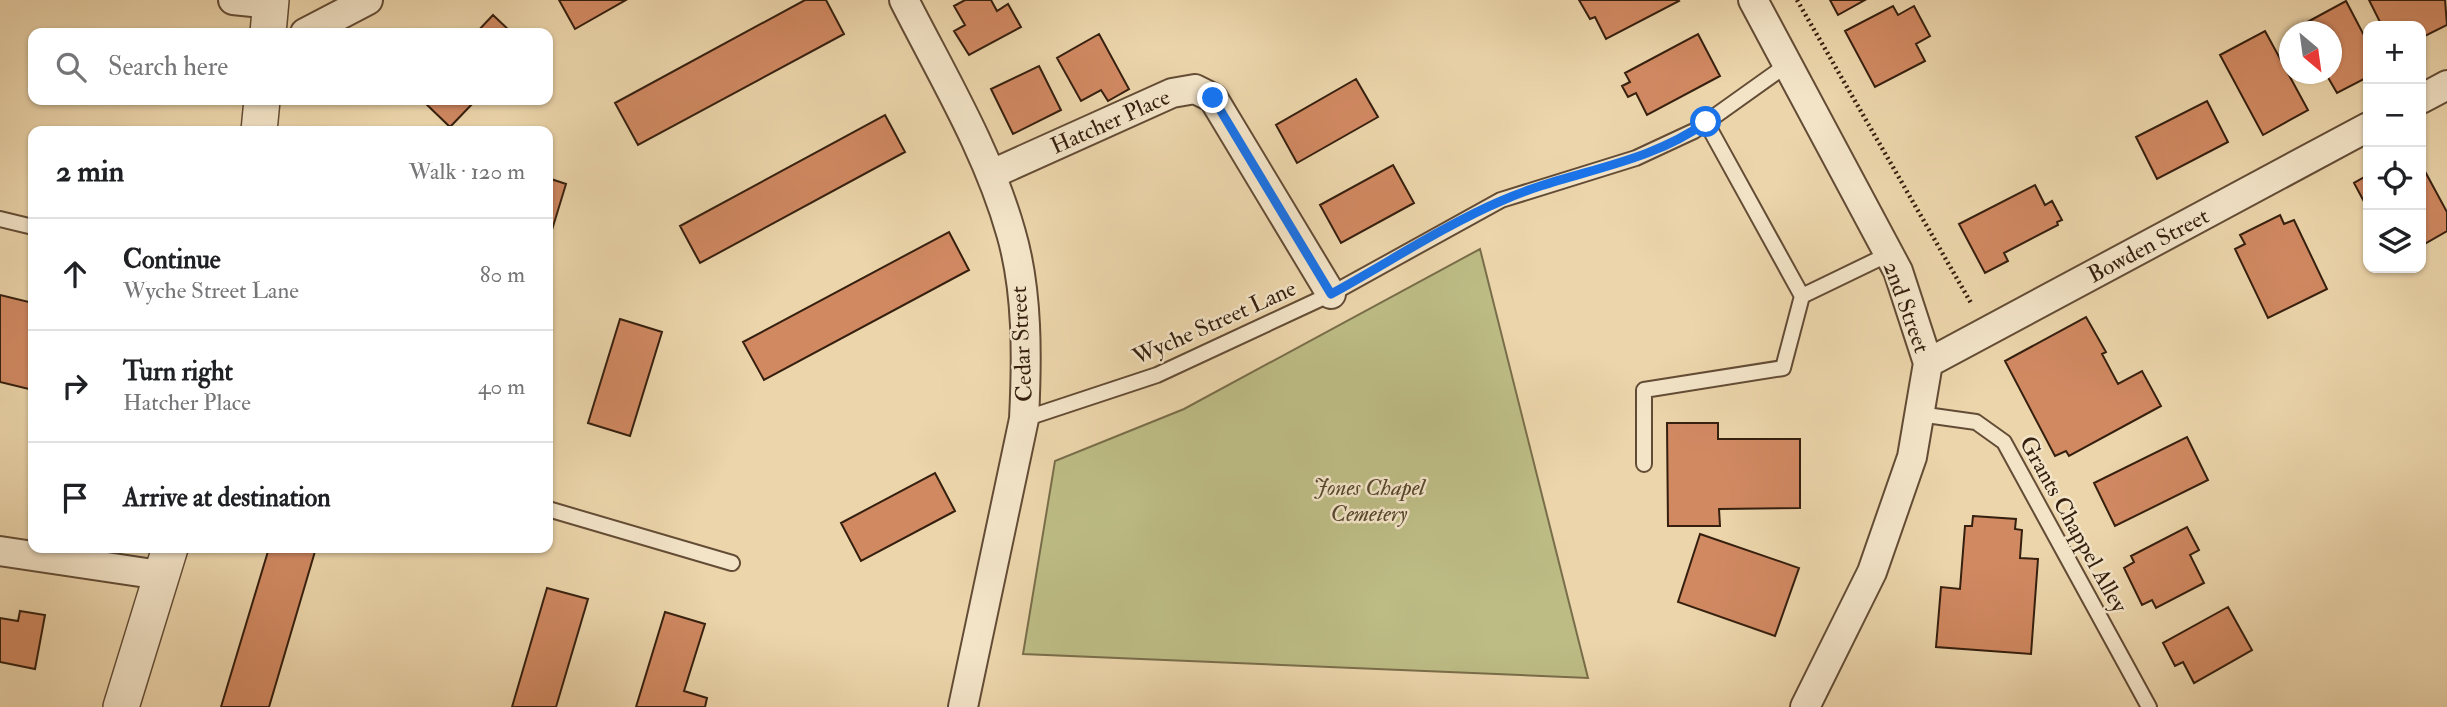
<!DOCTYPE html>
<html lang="en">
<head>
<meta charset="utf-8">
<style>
  :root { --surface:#fff; --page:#f6f6f6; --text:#202124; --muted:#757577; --line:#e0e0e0 }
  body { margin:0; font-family:"IM FELL Double Pica",serif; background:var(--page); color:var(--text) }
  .controls { position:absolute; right:21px; top:21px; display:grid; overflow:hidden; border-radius:14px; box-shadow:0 2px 5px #0004 }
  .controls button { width:63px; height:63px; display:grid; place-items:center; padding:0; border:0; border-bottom:2px solid var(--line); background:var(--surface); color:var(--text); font:35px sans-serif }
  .compass { position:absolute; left:2279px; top:21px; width:63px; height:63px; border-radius:50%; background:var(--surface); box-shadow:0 2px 5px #0004; rotate:151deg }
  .stop { position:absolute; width:21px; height:21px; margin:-16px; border:5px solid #1a73e8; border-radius:50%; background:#fff }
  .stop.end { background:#1a73e8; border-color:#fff; box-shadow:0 2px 7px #0008 }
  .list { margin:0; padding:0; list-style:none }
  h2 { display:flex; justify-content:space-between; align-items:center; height:91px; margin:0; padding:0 28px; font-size:30px }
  h2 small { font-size:23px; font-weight:400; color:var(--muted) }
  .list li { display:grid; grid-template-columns:46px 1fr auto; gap:21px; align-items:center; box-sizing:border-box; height:112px; padding:0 28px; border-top:2px solid var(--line) }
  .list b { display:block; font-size:26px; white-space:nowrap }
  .list p { margin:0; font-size:23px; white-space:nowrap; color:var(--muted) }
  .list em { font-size:23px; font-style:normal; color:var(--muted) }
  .icon { flex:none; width:38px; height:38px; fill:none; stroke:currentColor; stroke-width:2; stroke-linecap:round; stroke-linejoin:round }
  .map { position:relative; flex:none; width:2447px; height:707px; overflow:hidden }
  .search { position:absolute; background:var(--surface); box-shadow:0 2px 5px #0004; left:28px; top:28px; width:525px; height:77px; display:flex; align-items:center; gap:18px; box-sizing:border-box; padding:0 24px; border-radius:14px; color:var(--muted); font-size:26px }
  .panel { position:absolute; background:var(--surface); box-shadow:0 2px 5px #0004; left:28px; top:126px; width:525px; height:427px; border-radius:14px }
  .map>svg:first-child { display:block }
</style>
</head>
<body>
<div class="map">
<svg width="2447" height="707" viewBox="0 0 2447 707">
  <rect width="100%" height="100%" fill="#ecd5ab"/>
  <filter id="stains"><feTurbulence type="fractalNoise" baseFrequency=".00286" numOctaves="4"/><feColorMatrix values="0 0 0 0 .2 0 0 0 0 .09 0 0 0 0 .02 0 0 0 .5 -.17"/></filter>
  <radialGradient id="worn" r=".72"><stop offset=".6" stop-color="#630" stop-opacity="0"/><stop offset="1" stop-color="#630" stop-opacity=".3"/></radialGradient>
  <path fill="#bdbc85" stroke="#796e4a" stroke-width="2" d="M1480,249L1588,678L1023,654L1055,461L1184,409Z"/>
  <path fill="#d18962" stroke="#351f0e" stroke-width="2" d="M559,0H626L575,29Z
    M805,0H826L844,34L638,145L615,103Z
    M965,0H991L997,11L1008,4L1021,27L969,55L954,31L965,25L954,6Z
    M1579,0H1678L1679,1L1606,39L1595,17L1590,19Z
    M1830,0H1865L1838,15Z
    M2369,0H2445L2447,25L2421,38V26H2382Z
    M2346,1L2368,43V77L2337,93L2326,74H2332V32H2303L2300,26Z
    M1893,6L1898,15L1914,6L1930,36L1916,44L1925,61L1875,87L1845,31Z
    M493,15L512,33H476Z
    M2265,31L2308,110L2263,135L2220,55Z
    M1099,34L1129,89L1108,101L1101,90L1081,101L1057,58Z
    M1698,34L1720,76L1647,115L1636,93L1628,97L1622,86L1630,82L1625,73Z
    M1039,66L1061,110L1013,134L991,89Z
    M1356,79L1378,117L1297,163L1276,125Z
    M422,100H476L450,127Z
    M2207,101L2228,142L2157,179L2136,137Z
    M885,115L905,152L700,263L680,226Z
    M2421,164L2447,212V231L2421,246Z
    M1393,165L1414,203L1341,243L1320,205Z
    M2368,175V209L2354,183Z
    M548,178L566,184L548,243Z
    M2035,185L2045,205L2052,201L2062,220L2057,222L2058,225L2004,253L2008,261L1985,273L1959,224Z
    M2280,215L2284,224L2294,220L2327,289L2268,318L2235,249L2245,244L2240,235Z
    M949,232L969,270L764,380L743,342Z
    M0,295L33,303V390L0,382Z
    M2086,317L2106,352L2102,354L2118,384L2142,371L2161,406L2069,456L2066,451L2055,456L2005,361Z
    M620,319L662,332L630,436L588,423Z
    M1667,423H1718V439H1800V508L1719,509L1720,526H1668Z
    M2187,437L2208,480L2115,526L2094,483Z
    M935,473L955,511L861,561L841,523Z
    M1973,516L2016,519L2015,529L2022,530L2020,558L2038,559L2031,654L1936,647L1941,587L1960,589L1965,526H1972Z
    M2187,527L2199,550L2190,555L2204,583L2156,608L2152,600L2142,605L2124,568L2134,562L2131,556Z
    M1700,534L1799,568L1775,636L1678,602Z
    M269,548H316L269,707H221Z
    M547,588L588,599L556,707H512Z
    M2228,607L2252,650L2194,683L2183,662L2175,666L2163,643Z
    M20,611L45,615L35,669L0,662V618L18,621Z
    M665,612L705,624L684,691L707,698L705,707H636Z"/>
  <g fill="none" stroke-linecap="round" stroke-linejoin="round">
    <defs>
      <path id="service" d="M1706,122L1802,296
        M0,219L33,227
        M1919,414L1976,422L2004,442L2149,707
        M1024,419L1157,375L1331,294L1501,200L1636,158L1694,131L1788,64
        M1644,464V390L1783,368L1802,296L1889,254
        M548,509L732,563"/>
      <path id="minor" d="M233,0L270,4
        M904,0C942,75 988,151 1011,233C1028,291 1027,359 1024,419L963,707
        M1753,0L1898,271L1928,363L1912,457L1872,572L1805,707
        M305,33L368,0
        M2421,99L2447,85
        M992,174L1172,93L1195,89L1213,98L1331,294
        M1928,363L2368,127
        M0,551L160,575"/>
      <path id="tertiary" d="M268,33L271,0
        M259,131L262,100
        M121,707L170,548"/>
    </defs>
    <use href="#service" stroke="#634c35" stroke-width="18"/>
    <use href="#minor" stroke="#634c35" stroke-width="32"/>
    <use href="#tertiary" stroke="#634c35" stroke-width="38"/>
    <path stroke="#351f0e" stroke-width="4.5" stroke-dasharray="2 3.5" stroke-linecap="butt" d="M1797,0L1971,303"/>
    <use href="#service" stroke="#f3e4c8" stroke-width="14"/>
    <use href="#minor" stroke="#f3e4c8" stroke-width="28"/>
    <use href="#tertiary" stroke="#f3e4c8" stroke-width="35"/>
  </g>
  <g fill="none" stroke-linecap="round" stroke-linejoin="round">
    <path stroke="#1a73e8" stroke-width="9" d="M1213,98L1331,294C1386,264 1445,225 1501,201C1567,171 1646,166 1706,122"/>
  </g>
  <g text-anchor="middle" stroke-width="5" stroke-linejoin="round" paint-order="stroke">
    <g font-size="23" fill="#351f0e" stroke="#f3e4c8">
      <text transform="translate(1110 121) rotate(-24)" y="8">Hatcher Place</text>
      <text transform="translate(2148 245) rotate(-28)" y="8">Bowden Street</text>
      <text transform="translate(1907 307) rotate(70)" y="8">2nd Street</text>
      <text transform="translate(1214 322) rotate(-24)" y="8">Wyche Street Lane</text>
      <text transform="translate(1021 344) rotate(-93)" y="8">Cedar Street</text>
      <text transform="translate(2074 524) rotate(61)" y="8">Grants Chappel Alley</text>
    </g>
    <g font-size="23" font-style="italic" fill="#57462c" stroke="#f3e4c8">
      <text x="1369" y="495">Jones Chapel<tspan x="1369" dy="26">Cemetery</tspan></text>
    </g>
  </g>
  <rect width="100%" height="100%" filter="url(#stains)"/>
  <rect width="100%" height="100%" fill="url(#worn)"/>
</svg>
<div class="controls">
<button>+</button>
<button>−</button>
<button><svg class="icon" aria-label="locate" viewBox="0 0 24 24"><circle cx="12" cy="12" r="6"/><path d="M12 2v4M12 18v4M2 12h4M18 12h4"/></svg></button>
<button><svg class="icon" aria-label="layers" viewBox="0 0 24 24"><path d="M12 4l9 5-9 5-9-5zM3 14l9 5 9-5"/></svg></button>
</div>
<svg class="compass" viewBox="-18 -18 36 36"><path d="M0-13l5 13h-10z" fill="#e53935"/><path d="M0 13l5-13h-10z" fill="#757577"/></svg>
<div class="stop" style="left:1706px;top:122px"></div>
<div class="stop end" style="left:1213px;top:98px"></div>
<div class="search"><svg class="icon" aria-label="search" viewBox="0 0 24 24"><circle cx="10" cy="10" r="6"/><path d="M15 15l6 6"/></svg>Search here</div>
<section class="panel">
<h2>2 min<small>Walk · 120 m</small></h2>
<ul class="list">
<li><svg class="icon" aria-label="ahead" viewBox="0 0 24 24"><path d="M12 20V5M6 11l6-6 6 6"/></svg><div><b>Continue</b><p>Wyche Street Lane</p></div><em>80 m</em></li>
<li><svg class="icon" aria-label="right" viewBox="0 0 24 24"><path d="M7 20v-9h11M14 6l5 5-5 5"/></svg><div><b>Turn right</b><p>Hatcher Place</p></div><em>40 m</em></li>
<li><svg class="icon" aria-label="arrive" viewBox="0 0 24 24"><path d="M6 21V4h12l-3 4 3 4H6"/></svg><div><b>Arrive at destination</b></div></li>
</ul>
</section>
</div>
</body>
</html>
